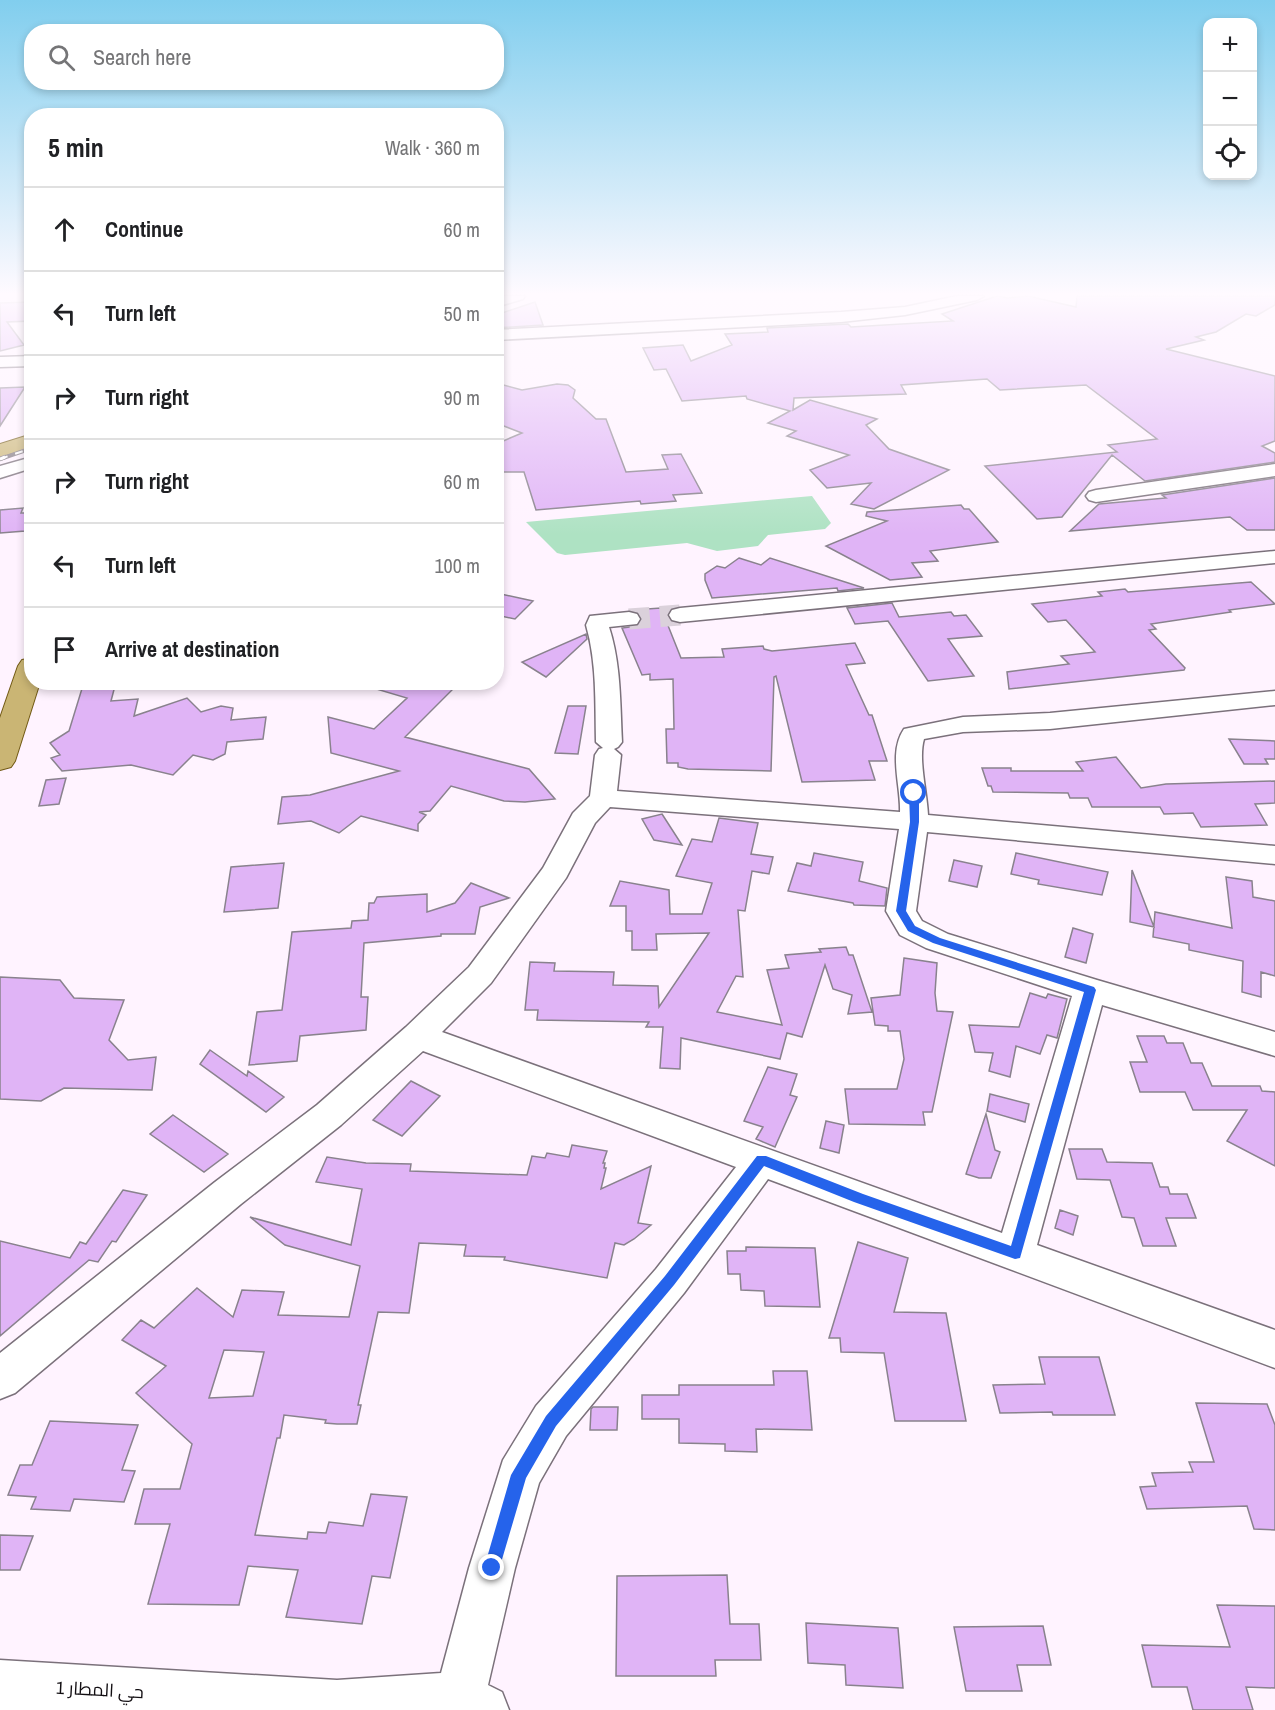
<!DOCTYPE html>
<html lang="en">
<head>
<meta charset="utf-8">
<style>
  :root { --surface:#fff; --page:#f2f2f2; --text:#202124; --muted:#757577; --line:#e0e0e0 }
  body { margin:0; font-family:"Archivo Narrow",Cairo,sans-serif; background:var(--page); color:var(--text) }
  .controls { position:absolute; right:18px; top:18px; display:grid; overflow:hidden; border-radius:12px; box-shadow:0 3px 9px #0003 }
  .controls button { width:54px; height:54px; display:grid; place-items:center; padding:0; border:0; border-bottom:2px solid var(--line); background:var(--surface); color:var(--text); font:30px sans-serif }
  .stop { position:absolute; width:18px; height:18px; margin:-14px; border:4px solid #2563eb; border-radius:50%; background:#fff }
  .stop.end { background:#2563eb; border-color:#fff; box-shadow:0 2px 6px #0008 }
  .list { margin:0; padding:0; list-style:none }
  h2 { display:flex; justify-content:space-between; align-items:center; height:78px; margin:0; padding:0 24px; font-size:26px }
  h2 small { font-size:20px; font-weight:400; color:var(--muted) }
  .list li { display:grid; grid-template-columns:39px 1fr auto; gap:18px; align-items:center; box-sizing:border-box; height:84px; padding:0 24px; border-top:2px solid var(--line) }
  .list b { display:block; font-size:22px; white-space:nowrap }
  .list em { font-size:20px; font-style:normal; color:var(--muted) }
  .icon { flex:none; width:33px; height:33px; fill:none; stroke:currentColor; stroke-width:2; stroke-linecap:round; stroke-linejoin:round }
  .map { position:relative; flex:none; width:1275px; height:1710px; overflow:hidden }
  .search { position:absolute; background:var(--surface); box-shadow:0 3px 9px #0003; left:24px; top:24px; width:480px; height:66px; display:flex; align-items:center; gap:15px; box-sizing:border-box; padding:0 21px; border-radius:24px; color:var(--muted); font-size:22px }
  .panel { position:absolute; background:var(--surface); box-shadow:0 3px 9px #0003; left:24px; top:108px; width:480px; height:582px; border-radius:24px }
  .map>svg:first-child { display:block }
</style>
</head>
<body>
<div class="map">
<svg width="1275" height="1710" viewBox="0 0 1275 1710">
  <rect width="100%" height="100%" fill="#fff3ff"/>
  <path fill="#aee2c3" d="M812,496L831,523L825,529L768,535L758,546L717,551L687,543L565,555L557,553L526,522Z"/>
  <path fill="#e0b4f6" stroke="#89828d" stroke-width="1.5" fill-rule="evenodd" d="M997,296L1008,298L1028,296L1076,307L1077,296H1275V305L1256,316L1246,314L1216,332L1196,337L1204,340L1166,349L1275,376V441L1262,446L1275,453V462L1145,481L1112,455L1062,517L1037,519L985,466L1117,452L1108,445L1157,439L1086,385L1000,390L987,379L901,385L906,394L794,398L793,410L810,400L877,419L866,425L889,449L949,470L874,509L851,504L871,483L827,488L810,470L849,455L787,436L796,431L768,423L790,411L747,399L746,396L682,401L666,369L654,370L643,348L683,345L691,361L732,345L725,334L768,332L767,328L848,324L851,327L953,321L942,314Z
    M32,302V321L7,322L24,345L0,351V303Z
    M535,302L543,325L496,328V315Z
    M496,383L522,390L557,384L568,385L575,390L573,398L596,419H606L626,472L668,469L662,455L681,454L702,493L673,495L676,501L641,504L640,501L536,510L524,472H496V444L522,433L496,423Z
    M25,387L0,426V388Z
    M1275,478V530H1247L1230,517L1070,531L1099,504L1166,498L1162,495Z
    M961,505L964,509H969L998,542L930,551L938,561L912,563L922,577L890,580L826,546L887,521L866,516L867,512Z
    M23,508L21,513H31L25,531L0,533V510Z
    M739,558L761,565L770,558L864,588L838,591L837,588L712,598L705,580V574L717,566L725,568Z
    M1251,582L1275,604L1229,610L1231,612L1151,624L1156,629L1149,630L1185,668L1184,670L1009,689L1007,672L1069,664L1061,656L1095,652L1066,620L1048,622L1032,604L1102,596L1098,592L1125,589L1128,592Z
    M496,593L533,601L515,619L496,615Z
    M892,603L899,617L951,612L954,616L966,615L982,636L948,639L974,676L928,681L888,621L855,624L847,608Z
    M661,608L681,658L724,657L722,649L763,646L764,649L772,651L855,643L865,663L846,665L869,715H872L887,761H869L875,780L802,782L776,676L774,677L771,771L688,769L678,767V763H667L666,729H674L673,679L650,680V674L642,675L622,628L637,626L642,620L639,613L632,610Z
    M586,634L587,639L546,677L522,662Z
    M84,682H116L111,701L138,699L134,716L187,698L201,712L221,706L233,708L231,720L266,717L263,739L227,742L225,754L213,760L193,755L173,775L131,765L62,771L51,758L60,755L50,743L69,731Z
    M374,682H431L454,688L405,737L529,769L555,799L525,802L504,801L451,786L430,811L419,812L426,815L418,824V831L361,816L339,833L311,821L278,824L282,797L310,795L399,771L331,753L328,717L374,729L407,698L373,688Z
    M568,706H586L578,754L555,753Z
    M1229,739L1275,741V759H1265L1268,764H1244Z
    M1116,757L1141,788L1166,784L1275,781V803L1255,804L1267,825L1201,827L1193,813L1164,814L1160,807H1092L1088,798H1070L1068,793L993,792L991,786H988L982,768H1011V771H1083L1076,762Z
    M66,778L59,804L39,806L46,780Z
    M662,814L682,845L654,840L642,819Z
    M719,818L758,823L751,854L773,857L769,874L752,871L745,911L738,910L743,977L736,976L717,1012L782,1025L767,970L789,968L785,955L821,952L819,949L846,947L849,955H853L872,1012L848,1014L852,995L833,989L825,965L802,1037L787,1033L780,1059L681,1038L680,1069L660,1068L663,1027H646L649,1022L537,1020L538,1010H525L530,962L555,963L554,971L614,972L613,985L658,986L659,1007L709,933L656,934L657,950H632V931H626V906H610L620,881L669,890L670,914H702L712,883L676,876L692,839L712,842Z
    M814,853L863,862L859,881L887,888L885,906L854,905L853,903L788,891L797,863L811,866Z
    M1016,853L1108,872L1102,895L1038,884L1039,880L1011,874Z
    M954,860L982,866L977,887L949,881Z
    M284,863L278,908L224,912L231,867Z
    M1132,870L1154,927L1130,922Z
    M1226,877L1252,881L1253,897L1275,901V976L1261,972V997L1242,992L1243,961L1189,950V944L1153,937L1155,912L1232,928Z
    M471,883L509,898L480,907L475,934H441V936L364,943L361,997H368L366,1030L300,1036L297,1061L249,1065L257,1012L282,1010L292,932L351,928L352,921L368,920L369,903H374L377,897L427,894V912L455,903Z
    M1073,928L1093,934L1086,963L1065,957Z
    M904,958L937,963L935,993L937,1011L953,1012L932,1112H923L925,1125L849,1124L845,1089H897L904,1059L900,1031H888V1026L875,1025L871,998L900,995Z
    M0,977L60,980L74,998L124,1000L109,1040L128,1060L156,1057L152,1090L64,1088L41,1101L0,1099Z
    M1030,993L1046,998L1048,994L1067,999L1057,1038L1047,1035L1040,1054L1016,1046L1010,1077L989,1071L993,1053L975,1052L969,1025L1019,1027Z
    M1137,1036H1164L1167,1043H1183L1191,1063H1202L1212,1086H1260L1262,1091L1275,1092V1166L1227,1141L1247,1110H1193L1185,1092H1140L1130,1062H1147Z
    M210,1050L247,1076L248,1071L284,1097L266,1112L200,1064Z
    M768,1067L797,1074L790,1095L797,1097L775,1147L756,1139L763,1127L744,1121Z
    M411,1081L440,1096L402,1136L373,1120Z
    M990,1094L1029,1104L1025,1122L987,1111Z
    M986,1114L995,1150L1000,1152L991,1178H979L966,1174Z
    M173,1115L228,1154L204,1172L150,1134Z
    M826,1121L844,1125L839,1153L820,1148Z
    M572,1145L607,1151L603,1163H605L604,1168H606L601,1189L651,1166L638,1223L651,1225L634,1239L624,1245L615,1243L607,1278L504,1260L505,1257L464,1256L466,1245L419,1243L409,1313L378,1312L358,1405H361L357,1424H337L325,1423L326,1420L284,1415L280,1438H277L255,1535L307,1539L308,1532L326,1533L329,1522L363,1526L371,1494L407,1497L390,1578L372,1576L362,1624L286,1617L298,1570L248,1566L239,1605L148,1604L170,1524H135L144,1489H180L192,1444L136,1393L166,1366L122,1340L141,1320L154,1328L197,1288L233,1317L242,1290L284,1292L278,1315L349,1317L360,1266L285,1245L250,1217L351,1245L362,1189L316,1182L327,1157L366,1163L411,1164L410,1171L527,1175L532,1156L545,1158L547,1153L569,1157ZM224,1350L264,1352L253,1396L209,1398Z
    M1069,1149H1102L1107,1162L1152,1163L1160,1187H1168L1170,1194H1187L1196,1218H1166L1176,1246H1143L1134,1218L1122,1217L1110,1180L1077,1179Z
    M123,1190L147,1195L116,1242L112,1241L98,1262L89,1260L0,1336V1241L70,1258L80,1242L86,1244Z
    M1060,1210L1078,1216L1073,1235L1055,1228Z
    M858,1242L908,1258L894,1312L946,1313L966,1421H895L884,1353L841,1352L840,1338H829Z
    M746,1247L815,1248L820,1307L765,1306L764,1291L741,1290L740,1274H728L727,1251H746Z
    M1039,1357H1099L1115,1415H1053L1052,1412L1000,1413L993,1385L1045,1384Z
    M773,1371H807L812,1430L756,1429L757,1452L725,1451V1444L679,1443V1419H642V1395H679V1385H774Z
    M1196,1403L1267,1404L1275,1425V1530L1254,1529L1247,1506L1147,1509L1140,1487L1156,1486L1152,1473L1193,1472L1189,1462H1214Z
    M593,1407H618L617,1430H590L591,1409Z
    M50,1421L138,1425L122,1470L135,1471L124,1502L74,1499L70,1511L31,1509L36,1497L8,1495L20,1465H32Z
    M0,1535L33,1536L20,1570H0Z
    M727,1575L730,1624H759L761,1660H715L716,1676H616L617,1576Z
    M1217,1605L1275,1606V1688L1246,1687L1253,1710H1193L1187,1687H1152L1142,1645L1230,1647Z
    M806,1623L898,1628L903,1688L846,1685L845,1665L808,1663Z
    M1043,1626L1051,1665H1017L1022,1691H966L954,1627Z"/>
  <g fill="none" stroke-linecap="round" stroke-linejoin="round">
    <path stroke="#dbd1db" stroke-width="21" stroke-dasharray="21 10" stroke-linecap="butt" d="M629,619L680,615"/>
    <defs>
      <path id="minor" d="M504,296H525L523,299L496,307V298Z
        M957,296H984L977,300L905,315L841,322L496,340V330L841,312L905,307Z
        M32,356V366L0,367V357Z
        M32,457V468L0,478V466Z
        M1275,464V476L1096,502L1089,500L1086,496L1089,492L1096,490Z
        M1275,551V563L680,622L672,620L669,615L672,610L680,608Z
        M629,612L637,614L640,619L637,624L609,627C621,664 620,703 622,742L618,747L614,749L621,755L617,791L900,812C901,786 888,752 904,729L963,717L1050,713L1275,691V705L1050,729L963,732L924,739C918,759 927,792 928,815L1275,846V864L927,832L916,911L922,921L948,934L1097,980L1275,1032V1056L1102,1005L1037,1245L1275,1330V1368L768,1179L684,1293L566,1436L539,1483L515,1568L488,1685L502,1692L509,1710H0V1660L337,1680L441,1673L469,1568L503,1460L536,1406L656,1269L736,1167L423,1051L341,1125L241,1204L15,1393L0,1399V1353L215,1182L317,1105L406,1027L469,967L543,868L573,813L590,796L595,755L599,749L603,748L596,742C595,702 597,663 586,625L590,616ZM610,807L899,829L886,911L900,935L926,948L1072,996L1002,1233L442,1032L491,983L566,878L595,823Z"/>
      <path id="major" d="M32,434V447L0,457V444Z
        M32,658V682H40L15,761L11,767L0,770V718L18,666L22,660Z"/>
    </defs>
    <use href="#minor" stroke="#7b717b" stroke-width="3"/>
    <use href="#major" stroke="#725a15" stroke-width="2"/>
    <use href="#minor" fill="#fff" fill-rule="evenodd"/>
    <use href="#major" fill="#cab574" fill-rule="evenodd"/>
    <defs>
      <path id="rail-far1" d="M0,459L32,448"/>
      <path id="rail" d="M0,459L5,457"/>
    </defs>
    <use href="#rail-far1" stroke="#827a82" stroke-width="4"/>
    <use href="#rail" stroke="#827a82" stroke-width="4.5"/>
    <use href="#rail-far1" stroke="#fff" stroke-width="2" stroke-dasharray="8" stroke-linecap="butt"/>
    <use href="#rail" stroke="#fff" stroke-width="3" stroke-dasharray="10" stroke-linecap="butt"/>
  </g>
  <linearGradient id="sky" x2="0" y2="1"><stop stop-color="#81ceee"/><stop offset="0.55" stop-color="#fffaff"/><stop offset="1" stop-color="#fffaff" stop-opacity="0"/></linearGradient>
  <rect width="1275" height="535" fill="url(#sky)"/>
  <path fill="#2563eb" d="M914,790L919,793V822L906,911L915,926L940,938L1094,987L1096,990L1020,1258L1015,1259L854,1202L764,1166L674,1285L556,1426L526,1478L498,1573L492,1576L487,1573L484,1568L511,1475L546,1416L665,1276L757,1156H766L863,1194L1011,1246L1084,992L933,943L908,931L896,911L910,822L909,793Z"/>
  <g text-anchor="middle" stroke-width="4.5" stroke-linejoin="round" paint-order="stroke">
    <g font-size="18" fill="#120e12" stroke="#fff">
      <text transform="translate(100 1690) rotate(3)" y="6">حي المطار 1</text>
    </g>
  </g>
</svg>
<div class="controls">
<button>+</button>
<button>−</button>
<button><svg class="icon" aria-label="locate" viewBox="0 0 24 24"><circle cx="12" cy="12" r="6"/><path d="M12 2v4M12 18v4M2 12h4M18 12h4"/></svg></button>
</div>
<div class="stop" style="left:914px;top:793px"></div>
<div class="stop end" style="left:492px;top:1568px"></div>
<div class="search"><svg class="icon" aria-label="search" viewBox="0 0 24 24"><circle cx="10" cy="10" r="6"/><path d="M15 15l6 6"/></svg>Search here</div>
<section class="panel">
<h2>5 min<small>Walk · 360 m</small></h2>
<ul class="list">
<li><svg class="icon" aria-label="ahead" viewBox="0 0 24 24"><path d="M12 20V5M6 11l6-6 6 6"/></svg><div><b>Continue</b></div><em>60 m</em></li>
<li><svg class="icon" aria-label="left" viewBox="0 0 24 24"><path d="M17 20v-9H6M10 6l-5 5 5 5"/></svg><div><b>Turn left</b></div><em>50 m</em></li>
<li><svg class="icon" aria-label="right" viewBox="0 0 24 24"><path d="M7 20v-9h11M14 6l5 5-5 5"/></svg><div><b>Turn right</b></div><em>90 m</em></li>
<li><svg class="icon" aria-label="right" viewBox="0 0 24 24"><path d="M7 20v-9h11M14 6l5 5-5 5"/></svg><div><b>Turn right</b></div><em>60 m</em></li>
<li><svg class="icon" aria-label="left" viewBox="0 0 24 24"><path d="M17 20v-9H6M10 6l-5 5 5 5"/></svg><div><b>Turn left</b></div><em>100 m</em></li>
<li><svg class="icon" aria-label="arrive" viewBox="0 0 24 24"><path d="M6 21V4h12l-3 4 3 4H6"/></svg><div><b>Arrive at destination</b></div></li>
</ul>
</section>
</div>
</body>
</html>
